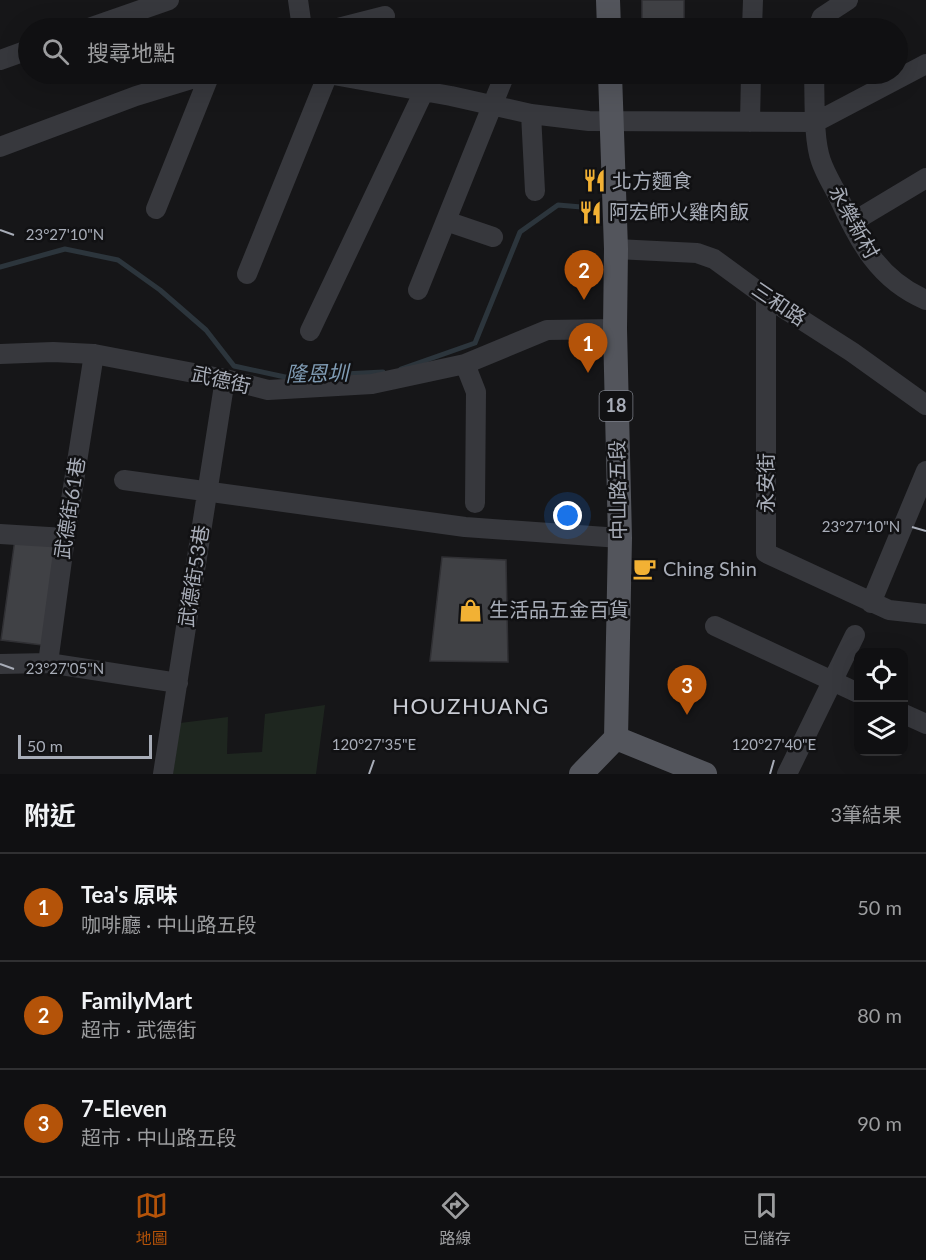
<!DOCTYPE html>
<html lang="zh-TW">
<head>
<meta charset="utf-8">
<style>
  :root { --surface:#101012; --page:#1e1e20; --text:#f1f3f6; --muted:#9c9d9f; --line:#303032; --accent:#b45309 }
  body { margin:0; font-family:Lato,"Noto Sans TC",sans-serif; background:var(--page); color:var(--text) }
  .controls { position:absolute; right:18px; bottom:18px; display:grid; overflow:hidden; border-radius:12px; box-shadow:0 6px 24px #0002 }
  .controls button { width:54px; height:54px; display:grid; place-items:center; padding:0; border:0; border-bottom:2px solid var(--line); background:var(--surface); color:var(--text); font:30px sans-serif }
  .scale { position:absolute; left:18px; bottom:15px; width:134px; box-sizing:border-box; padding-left:6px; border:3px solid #a8adb8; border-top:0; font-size:16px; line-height:21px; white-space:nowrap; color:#a8adb8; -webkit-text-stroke:4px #111113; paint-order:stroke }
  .you { position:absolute; left:568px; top:516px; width:21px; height:21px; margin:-15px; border:4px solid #fff; border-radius:50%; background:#1a73e8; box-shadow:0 0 0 9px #1a73e833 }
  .badge { display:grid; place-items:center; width:39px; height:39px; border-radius:50%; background:var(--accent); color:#fff; font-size:20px; font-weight:700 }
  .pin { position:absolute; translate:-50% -50px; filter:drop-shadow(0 2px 3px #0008) }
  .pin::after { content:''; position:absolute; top:32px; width:21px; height:18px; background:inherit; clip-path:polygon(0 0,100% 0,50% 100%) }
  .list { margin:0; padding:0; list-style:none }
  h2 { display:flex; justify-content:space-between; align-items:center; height:78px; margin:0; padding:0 24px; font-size:26px }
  h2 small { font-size:20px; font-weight:400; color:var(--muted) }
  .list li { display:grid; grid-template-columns:39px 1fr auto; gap:18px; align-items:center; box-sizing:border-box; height:108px; padding:0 24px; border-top:2px solid var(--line) }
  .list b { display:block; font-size:22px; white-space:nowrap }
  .list p { margin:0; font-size:20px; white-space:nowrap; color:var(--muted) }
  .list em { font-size:20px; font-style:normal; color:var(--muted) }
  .icon { flex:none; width:33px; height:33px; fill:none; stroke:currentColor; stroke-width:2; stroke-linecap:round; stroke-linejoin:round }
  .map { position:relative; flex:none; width:926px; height:774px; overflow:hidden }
  .search { position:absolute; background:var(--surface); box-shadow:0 6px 24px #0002; left:18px; right:18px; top:18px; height:66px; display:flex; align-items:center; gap:15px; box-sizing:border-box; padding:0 21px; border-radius:33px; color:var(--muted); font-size:22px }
  .sheet { height:402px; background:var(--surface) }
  nav { display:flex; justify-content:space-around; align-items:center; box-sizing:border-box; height:84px; border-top:2px solid var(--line); background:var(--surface); font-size:16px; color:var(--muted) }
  nav a { display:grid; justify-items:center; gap:3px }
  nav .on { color:var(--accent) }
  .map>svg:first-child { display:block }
</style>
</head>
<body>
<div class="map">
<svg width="926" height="774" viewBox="0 0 926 774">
  <rect width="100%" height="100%" fill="#161618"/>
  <path fill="#1e261f" d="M325,705L316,774H173L180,723L228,717L227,754L262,752L265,714Z"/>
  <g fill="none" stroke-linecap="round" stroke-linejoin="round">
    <path stroke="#2c353c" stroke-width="5" d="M0,267L65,249L118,260L160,290L206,330L234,366L285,377L383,372
      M401,369L475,343L520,232L558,205L593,208"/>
  </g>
  <path fill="#404145" stroke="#303034" stroke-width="1.5" d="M642,0H684V19H642Z
    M15,539L56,545L42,645L1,640Z
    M442,557L506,560L508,662L430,661Z"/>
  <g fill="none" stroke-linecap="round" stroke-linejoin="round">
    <path stroke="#37383d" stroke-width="20" d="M298,0L302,28
      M89,28L169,0
      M338,28L385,16
      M752,28L753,0
      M818,28L822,17L848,0
      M0,60L28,50
      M814,74C815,97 813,139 821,161C825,173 833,186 839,198C859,242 879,280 926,300
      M531,114L535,191
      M750,122L751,74
      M0,147L136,96L208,74
      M156,209L210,74
      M446,221L493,237
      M851,223L926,178
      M616,249L697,253L714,259L766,297L852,352L926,405
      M247,274L328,74L451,96L531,114L589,121L816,122L926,64
      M418,290L505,74
      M766,297V553L889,610L926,614
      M310,331L424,91
      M0,354L53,352L94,354L225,379L268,390L372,384L465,364L547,330L615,329
      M465,364L476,392L475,503
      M124,480L465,527L620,538
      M0,534L65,538
      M871,603L926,471
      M715,626L858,693
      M48,663L65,538L94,354
      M0,664L48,663L178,683
      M904,714L926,724
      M163,774L225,379
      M787,774L855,635"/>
    <path stroke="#53555c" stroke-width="24" d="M608,0L609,28
      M610,74L616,249L615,329L620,538L616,738
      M616,738L705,774
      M581,774L616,738"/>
  </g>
  <path fill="none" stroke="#a8adb8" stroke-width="2" d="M0,230L14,235M912,527L926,531M0,664L14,669M369,774L374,760M770,774L774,760"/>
  <defs>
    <symbol id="restaurant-bare" viewBox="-9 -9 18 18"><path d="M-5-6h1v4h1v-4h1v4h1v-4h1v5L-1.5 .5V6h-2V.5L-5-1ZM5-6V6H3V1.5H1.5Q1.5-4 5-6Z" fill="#f2b134" stroke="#111113" stroke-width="2.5" paint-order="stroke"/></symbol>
    <symbol id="cafe-bare" viewBox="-9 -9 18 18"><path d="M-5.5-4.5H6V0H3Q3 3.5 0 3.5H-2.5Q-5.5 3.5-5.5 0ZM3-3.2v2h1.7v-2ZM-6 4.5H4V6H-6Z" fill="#f2b134" stroke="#111113" stroke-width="2.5" paint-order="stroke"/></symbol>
    <symbol id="shop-bare" viewBox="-9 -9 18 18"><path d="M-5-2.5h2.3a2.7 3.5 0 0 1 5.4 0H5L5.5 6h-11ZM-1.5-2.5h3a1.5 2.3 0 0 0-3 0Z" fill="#f2b134" stroke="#111113" stroke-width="2.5" paint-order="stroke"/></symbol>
  </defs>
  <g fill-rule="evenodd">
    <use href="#restaurant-bare" x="578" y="164" width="33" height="33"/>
    <use href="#restaurant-bare" x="574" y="196" width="33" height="33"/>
    <use href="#cafe-bare" x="628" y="552" width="33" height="33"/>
    <use href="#shop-bare" x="454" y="594" width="33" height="33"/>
  </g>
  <g text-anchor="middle" stroke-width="5" stroke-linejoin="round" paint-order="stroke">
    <rect fill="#111113" stroke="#7b7e86" stroke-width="1.5" x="599.5" y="391" width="33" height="30" rx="4.5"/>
    <g font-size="18" font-weight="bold" fill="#a8adb8">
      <text x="616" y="412">18</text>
    </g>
    <g font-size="20" fill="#a8adb8" stroke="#111113" text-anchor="start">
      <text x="612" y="188">北方麵食</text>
      <text x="609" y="219">阿宏師火雞肉飯</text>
      <text x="663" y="576">Ching Shin</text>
      <text x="489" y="617">生活品五金百貨</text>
    </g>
    <g font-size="20" fill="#a8adb8" stroke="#111113">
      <text transform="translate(854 222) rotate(61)" y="7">永樂新村</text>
      <text transform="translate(779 304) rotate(34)" y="7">三和路</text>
      <text transform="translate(221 380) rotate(13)" y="7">武德街</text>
      <text transform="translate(766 483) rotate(-90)" y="7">永安街</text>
      <text transform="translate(618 490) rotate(-91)" y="7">中山路五段</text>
      <text transform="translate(70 508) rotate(-81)" y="7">武德街61巷</text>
      <text transform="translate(194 576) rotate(-81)" y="7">武德街53巷</text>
    </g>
    <g font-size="21" font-style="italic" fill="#7f9bb3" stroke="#111113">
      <text transform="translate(317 374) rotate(-1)" y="7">隆恩圳</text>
    </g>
    <g font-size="22" letter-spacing="1.5" fill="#c9ccd4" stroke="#111113">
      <text x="471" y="714">HOUZHUANG</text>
    </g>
  </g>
  <g font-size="15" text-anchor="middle" fill="#a8adb8" stroke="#111113" stroke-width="5" stroke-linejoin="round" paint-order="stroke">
    <text x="65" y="240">23°27'10"N</text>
    <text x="861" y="532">23°27'10"N</text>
    <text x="65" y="674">23°27'05"N</text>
    <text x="374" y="750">120°27'35"E</text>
    <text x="774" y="750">120°27'40"E</text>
  </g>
</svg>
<div class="controls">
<button><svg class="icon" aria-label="locate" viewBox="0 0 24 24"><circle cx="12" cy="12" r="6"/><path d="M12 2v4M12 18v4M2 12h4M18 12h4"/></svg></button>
<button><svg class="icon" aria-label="layers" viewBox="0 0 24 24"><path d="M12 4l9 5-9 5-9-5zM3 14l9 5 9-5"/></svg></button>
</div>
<div class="scale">50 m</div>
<div class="you"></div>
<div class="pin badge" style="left:588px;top:373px">1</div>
<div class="pin badge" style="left:584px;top:300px">2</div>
<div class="pin badge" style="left:687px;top:715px">3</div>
<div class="search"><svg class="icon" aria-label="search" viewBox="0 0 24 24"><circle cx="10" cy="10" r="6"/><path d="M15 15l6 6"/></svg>搜尋地點</div>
</div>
<section class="sheet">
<h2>附近<small>3筆結果</small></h2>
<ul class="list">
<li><span class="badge">1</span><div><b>Tea's 原味</b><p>咖啡廳 · 中山路五段</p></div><em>50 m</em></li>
<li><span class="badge">2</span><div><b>FamilyMart</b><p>超市 · 武德街</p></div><em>80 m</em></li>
<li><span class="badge">3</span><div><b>7-Eleven</b><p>超市 · 中山路五段</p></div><em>90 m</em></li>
</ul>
</section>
<nav>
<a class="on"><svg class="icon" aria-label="map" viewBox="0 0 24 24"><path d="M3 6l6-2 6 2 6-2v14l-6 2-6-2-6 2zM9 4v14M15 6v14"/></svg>地圖</a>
<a><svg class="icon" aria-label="directions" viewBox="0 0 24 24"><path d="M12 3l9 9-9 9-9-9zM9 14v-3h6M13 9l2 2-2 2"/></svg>路線</a>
<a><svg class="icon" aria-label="saved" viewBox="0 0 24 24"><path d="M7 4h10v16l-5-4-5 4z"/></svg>已儲存</a>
</nav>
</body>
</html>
